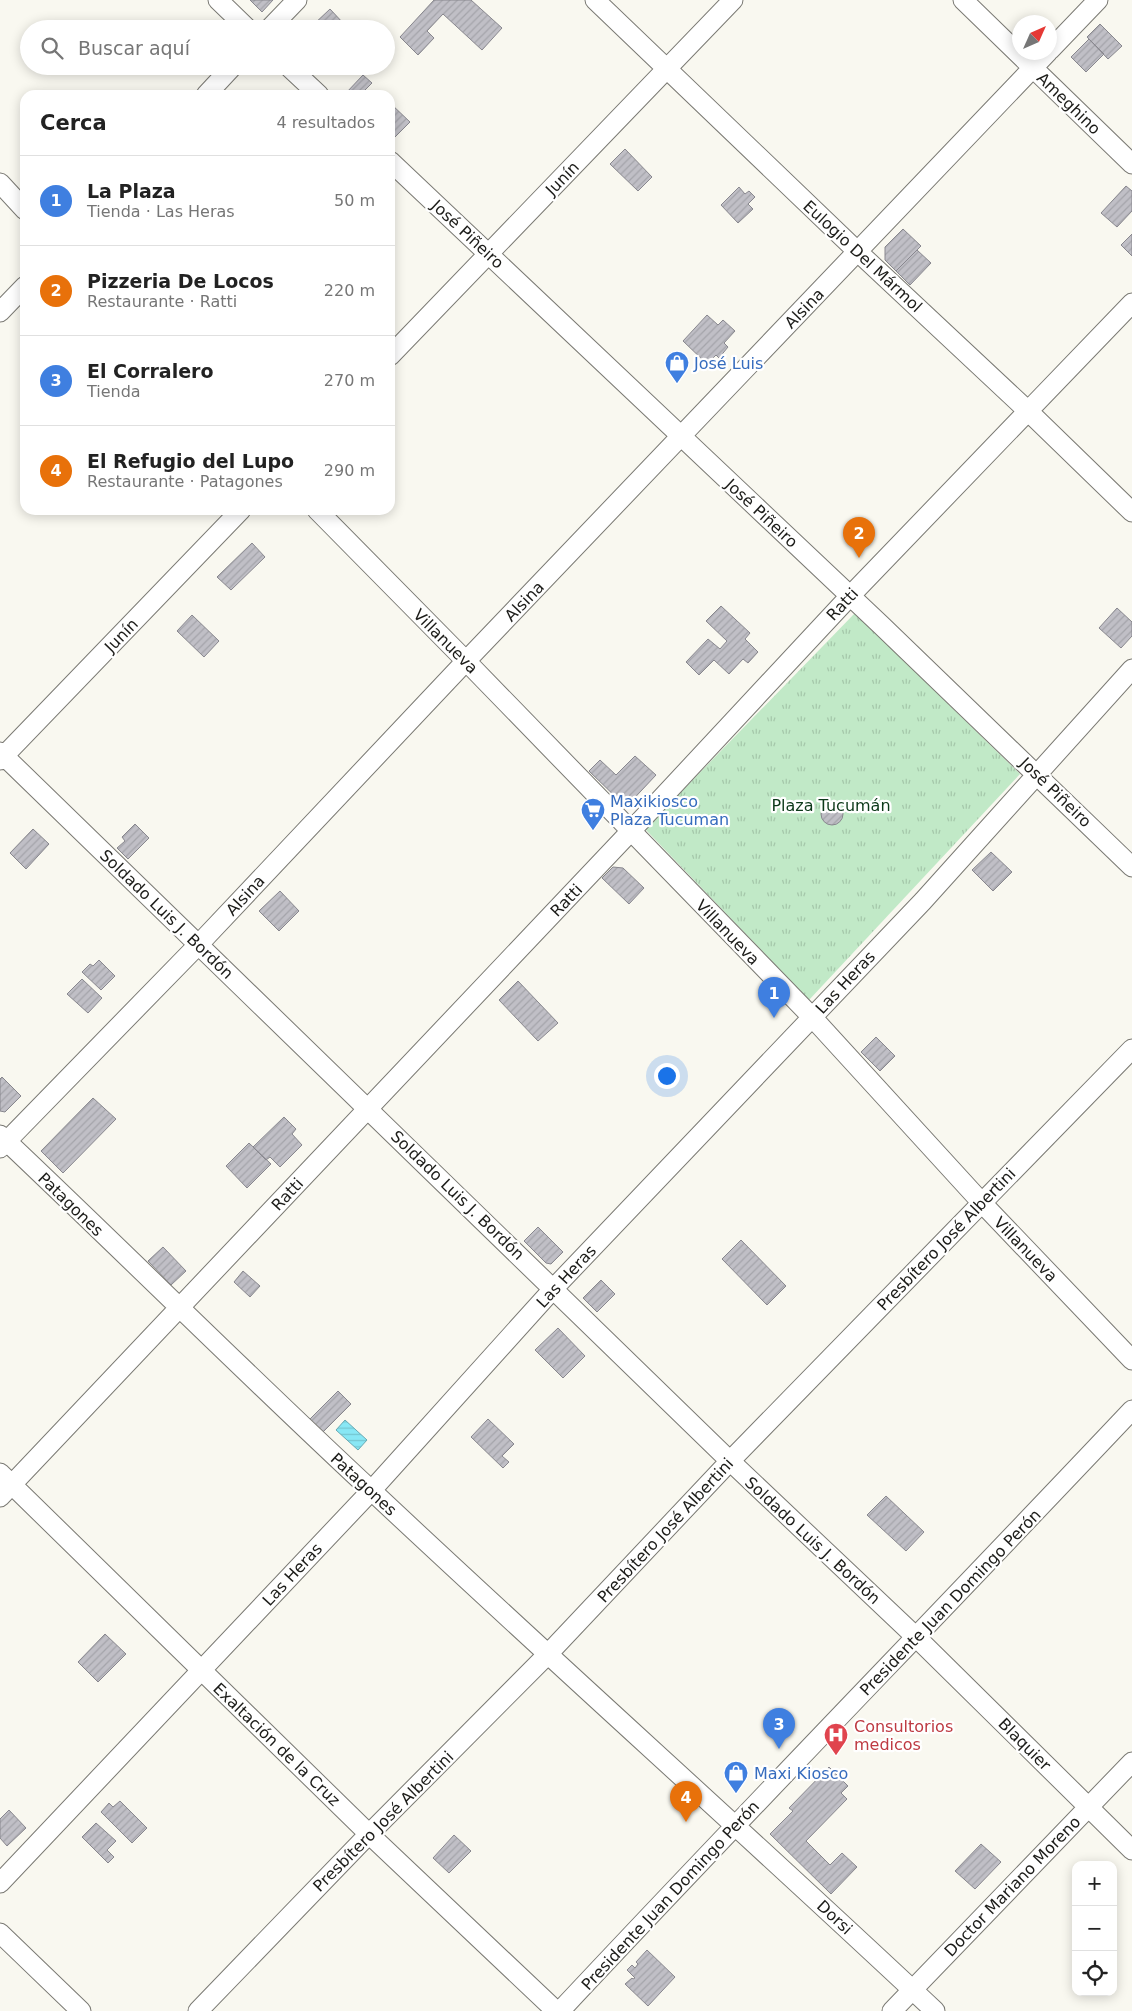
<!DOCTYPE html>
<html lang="es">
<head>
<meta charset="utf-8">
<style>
  :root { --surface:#fff; --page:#f2f2f2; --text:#222; --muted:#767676; --line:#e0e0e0; --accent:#2563eb }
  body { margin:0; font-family:"DejaVu Sans",sans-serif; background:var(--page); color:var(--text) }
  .controls { position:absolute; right:15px; bottom:15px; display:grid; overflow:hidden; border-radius:10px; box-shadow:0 2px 12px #0003 }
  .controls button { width:45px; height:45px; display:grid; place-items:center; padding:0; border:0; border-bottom:1px solid var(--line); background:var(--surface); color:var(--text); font:25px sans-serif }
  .compass { position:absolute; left:1012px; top:15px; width:45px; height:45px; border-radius:50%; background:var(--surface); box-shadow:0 2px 12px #0003; rotate:45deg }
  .you { position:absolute; left:666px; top:1075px; width:18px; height:18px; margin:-12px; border:4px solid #fff; border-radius:50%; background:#1a73e8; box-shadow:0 0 0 8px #1a73e833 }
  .badge { display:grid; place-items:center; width:32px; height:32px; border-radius:50%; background:var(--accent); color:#fff; font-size:16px; font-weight:700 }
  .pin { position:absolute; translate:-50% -41px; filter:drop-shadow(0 1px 2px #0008) }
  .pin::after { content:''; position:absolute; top:26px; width:18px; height:15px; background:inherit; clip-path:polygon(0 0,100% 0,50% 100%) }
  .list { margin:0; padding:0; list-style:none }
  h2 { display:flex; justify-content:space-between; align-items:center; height:65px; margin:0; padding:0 20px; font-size:21px }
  h2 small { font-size:16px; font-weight:400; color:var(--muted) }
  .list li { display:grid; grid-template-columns:32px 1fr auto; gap:15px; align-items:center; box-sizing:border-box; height:90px; padding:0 20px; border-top:1px solid var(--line) }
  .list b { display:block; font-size:19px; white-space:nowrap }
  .list p { margin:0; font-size:16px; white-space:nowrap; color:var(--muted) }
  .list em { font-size:16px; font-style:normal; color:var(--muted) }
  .icon { flex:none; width:28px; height:28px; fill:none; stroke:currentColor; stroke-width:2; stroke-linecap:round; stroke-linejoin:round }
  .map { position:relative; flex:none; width:1132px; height:2011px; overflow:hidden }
  .search { position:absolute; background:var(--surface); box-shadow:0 2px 12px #0003; left:20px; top:20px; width:375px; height:55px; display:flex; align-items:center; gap:12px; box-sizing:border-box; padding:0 18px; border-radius:28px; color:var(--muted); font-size:19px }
  .panel { position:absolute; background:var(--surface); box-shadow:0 2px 12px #0003; left:20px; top:90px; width:375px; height:425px; border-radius:15px }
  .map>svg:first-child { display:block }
</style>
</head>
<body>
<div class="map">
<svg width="1132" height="2011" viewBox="0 0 1132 2011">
  <defs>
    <pattern id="park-tufts" width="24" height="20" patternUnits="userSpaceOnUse" patternTransform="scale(1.25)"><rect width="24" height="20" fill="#c1e9c7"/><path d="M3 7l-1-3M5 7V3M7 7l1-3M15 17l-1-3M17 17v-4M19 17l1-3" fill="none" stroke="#a5c7aa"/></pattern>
    <pattern id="water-rules" width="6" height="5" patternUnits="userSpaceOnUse" patternTransform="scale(1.25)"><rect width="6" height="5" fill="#88e7f5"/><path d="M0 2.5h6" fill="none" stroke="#75c6d1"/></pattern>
    <pattern id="building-hatch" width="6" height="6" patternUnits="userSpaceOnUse" patternTransform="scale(1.25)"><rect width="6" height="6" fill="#c0bfc6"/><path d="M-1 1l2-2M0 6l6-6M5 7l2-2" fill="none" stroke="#a4a4aa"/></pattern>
  </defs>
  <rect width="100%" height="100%" fill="#f9f8f0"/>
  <path fill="url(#park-tufts)" d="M855,613L1020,774L809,1000L645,829Z"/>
  <path fill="url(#water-rules)" stroke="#68aab3" d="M345,1420L367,1440L358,1450L336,1430Z"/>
  <path fill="url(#building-hatch)" stroke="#88878e" d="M250,0H273L262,12Z
    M434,0H471L502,28L482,50L443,14L427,31L434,38L418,55L400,37Z
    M330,9L344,24L339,29H315L312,26Z
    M1100,24L1122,46L1108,59L1087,37Z
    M1089,39L1104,54L1086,72L1071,57Z
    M363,75L372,83L364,91L368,95H348L346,93Z
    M390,103L410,122L390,142Z
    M625,149L652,177L638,191L610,164Z
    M1126,186L1132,191V211L1117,227L1101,213Z
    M739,187L745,194L749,191L755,197L748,204L753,209L738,223L721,205Z
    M903,229L921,246L896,271L885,260V247Z
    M1132,234V256L1121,245Z
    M917,250L931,263L910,285L896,271Z
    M707,315L718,325L723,320L735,331L724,343L728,347L719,358L716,355L707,364L683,341Z
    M252,543L265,557L231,590L217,577Z
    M721,606L750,633L745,639L758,652L748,663L743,659L729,674L714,660L699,675L686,662L708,639L720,649L727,641L706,621Z
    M1117,608L1132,622V636L1121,648L1099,628Z
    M192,615L219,641L204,657L177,631Z
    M635,756L656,775L626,807L589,771L600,760L616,775Z
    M821 814a11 11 0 1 1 22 0a11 11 0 1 1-22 0Z
    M135,824L149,838L128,859L117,848L125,841L122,837Z
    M33,829L49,844L26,869L10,853Z
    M991,852L1012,872L993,891L972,870Z
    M613,867L623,868L644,888L629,904L602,878Z
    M280,891L299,911L279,931L259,911Z
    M99,960L115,976L101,990L82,972L90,964L93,966Z
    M82,979L102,998L88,1013L67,994Z
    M518,981L558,1023L538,1041L499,1000Z
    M876,1037L895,1056L880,1071L861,1052Z
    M2,1077L21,1096L5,1112L0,1111V1079Z
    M93,1098L116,1119L63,1173L41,1151Z
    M284,1117L296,1129L292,1134L302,1145L280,1167L270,1157L266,1160L253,1147Z
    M249,1143L271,1164L247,1188L226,1166Z
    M538,1227L563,1252L551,1264L546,1263L524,1241Z
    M741,1240L786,1286L767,1305L722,1259Z
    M163,1247L186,1271L171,1285L148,1261Z
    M243,1271L260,1286L250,1297L234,1282Z
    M601,1280L615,1294L597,1312L583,1298Z
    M558,1328L585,1356L563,1378L535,1350Z
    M338,1391L351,1404L323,1432L310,1419Z
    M488,1419L514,1444L502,1456L509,1462L503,1468L471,1437Z
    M886,1496L924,1532L906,1551L867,1515Z
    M105,1634L126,1654L98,1682L78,1662Z
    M829,1767L848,1786L841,1793L847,1799L806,1841L830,1865L842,1853L857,1867L831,1894L770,1834L793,1811L789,1808Z
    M120,1801L147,1828L132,1843L101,1812L109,1803L113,1807Z
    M9,1810L26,1828L7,1846L0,1838V1819Z
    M96,1823L116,1841L107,1850L114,1857L108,1863L82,1837Z
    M454,1835L471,1851L449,1873L433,1858Z
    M981,1844L1001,1862L975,1889L955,1871Z
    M647,1950L675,1977L648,2006L625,1984L632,1978L633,1979L635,1978L627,1970L632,1965L635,1968L638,1964L636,1962Z"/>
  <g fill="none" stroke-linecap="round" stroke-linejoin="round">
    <defs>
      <path id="street" d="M218,0L248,29
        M595,0L858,252L1029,412L1132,512
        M963,0L1132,164
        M269,29L297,0
        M1050,50L1098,0
        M288,66L319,95
        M206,95L233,66
        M390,161L881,625L1132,867
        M0,183L25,210
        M0,312L25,286
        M390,356L733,0
        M317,510L466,661L812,1017L982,1203L1132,1360
        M0,752L730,1461L917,1638L1132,1850
        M0,760L241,510
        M0,1135C125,1253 246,1374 372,1491C558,1666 749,1836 935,2011
        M0,1148L199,944L466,661L1048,52
        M0,1473L369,1834L556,2011
        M0,1497L630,832L850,596L1132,303
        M0,1883L371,1491L554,1288L923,901L1132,669
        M0,1933L81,2011
        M198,2011L369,1834L548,1654L730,1461L1132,1049
        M560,2011C749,1809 942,1611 1132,1410
        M892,2011L1132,1762"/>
    </defs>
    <use href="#street" stroke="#7a7973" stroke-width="21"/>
    <use href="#street" stroke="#fff" stroke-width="19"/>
  </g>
  <defs>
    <symbol id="shop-pin" viewBox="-11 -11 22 30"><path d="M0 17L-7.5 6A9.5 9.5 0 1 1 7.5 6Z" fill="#3f7fe0" stroke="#fff"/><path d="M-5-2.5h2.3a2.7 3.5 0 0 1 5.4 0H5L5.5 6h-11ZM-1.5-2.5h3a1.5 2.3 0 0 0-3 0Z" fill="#fff"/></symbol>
    <symbol id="supermarket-pin" viewBox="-11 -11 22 30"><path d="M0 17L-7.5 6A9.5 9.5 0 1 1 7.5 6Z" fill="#3f7fe0" stroke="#fff"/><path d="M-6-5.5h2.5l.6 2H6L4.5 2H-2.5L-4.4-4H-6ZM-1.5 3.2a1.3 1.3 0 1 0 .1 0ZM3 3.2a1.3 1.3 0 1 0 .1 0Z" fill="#fff"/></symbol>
    <symbol id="hospital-pin" viewBox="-11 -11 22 30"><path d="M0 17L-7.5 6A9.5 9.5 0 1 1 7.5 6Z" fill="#e0444e" stroke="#fff"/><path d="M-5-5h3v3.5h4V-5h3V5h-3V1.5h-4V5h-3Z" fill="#fff"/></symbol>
  </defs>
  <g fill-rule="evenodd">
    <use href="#shop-pin" x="663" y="349" width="28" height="38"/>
    <use href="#supermarket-pin" x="579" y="796" width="28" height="38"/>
    <use href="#hospital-pin" x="822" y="1721" width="28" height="38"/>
    <use href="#shop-pin" x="722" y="1759" width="28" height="38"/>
  </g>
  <g text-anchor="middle" stroke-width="4.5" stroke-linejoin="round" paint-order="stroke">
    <g font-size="16" fill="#1c1c19" stroke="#fff">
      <text transform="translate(1069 103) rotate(44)" y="6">Ameghino</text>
      <text transform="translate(562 178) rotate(-46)" y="6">Junín</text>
      <text transform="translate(468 234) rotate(43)" y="6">José Piñeiro</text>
      <text transform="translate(863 256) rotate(43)" y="6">Eulogio Del Mármol</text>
      <text transform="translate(804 308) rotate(-46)" y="6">Alsina</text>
      <text transform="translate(762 513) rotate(43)" y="6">José Piñeiro</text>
      <text transform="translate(524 601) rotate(-46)" y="6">Alsina</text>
      <text transform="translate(842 604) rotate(-47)" y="6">Ratti</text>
      <text transform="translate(121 635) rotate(-46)" y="6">Junín</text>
      <text transform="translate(446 641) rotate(45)" y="6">Villanueva</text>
      <text transform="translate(1056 792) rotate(44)" y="6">José Piñeiro</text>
      <text transform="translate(245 895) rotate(-47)" y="6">Alsina</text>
      <text transform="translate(566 900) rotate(-46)" y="6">Ratti</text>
      <text transform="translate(167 914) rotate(44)" y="6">Soldado Luis J. Bordón</text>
      <text transform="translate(728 932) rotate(46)" y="6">Villanueva</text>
      <text transform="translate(845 982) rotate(-47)" y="6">Las Heras</text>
      <text transform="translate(287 1194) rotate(-47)" y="6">Ratti</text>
      <text transform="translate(458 1195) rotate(44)" y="6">Soldado Luis J. Bordón</text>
      <text transform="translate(71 1204) rotate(44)" y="6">Patagones</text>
      <text transform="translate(946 1239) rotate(-46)" y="6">Presbítero José Albertini</text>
      <text transform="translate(1026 1249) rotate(46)" y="6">Villanueva</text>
      <text transform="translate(566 1276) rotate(-47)" y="6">Las Heras</text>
      <text transform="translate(364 1484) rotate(43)" y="6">Patagones</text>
      <text transform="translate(665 1530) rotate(-47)" y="6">Presbítero José Albertini</text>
      <text transform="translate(813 1540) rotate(43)" y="6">Soldado Luis J. Bordón</text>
      <text transform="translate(292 1574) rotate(-47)" y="6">Las Heras</text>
      <text transform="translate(950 1602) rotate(-46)" y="6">Presidente Juan Domingo Perón</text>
      <text transform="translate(277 1744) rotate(44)" y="6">Exaltación de la Cruz</text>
      <text transform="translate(1025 1744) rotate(45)" y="6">Blaquier</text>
      <text transform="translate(383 1821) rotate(-45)" y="6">Presbítero José Albertini</text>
      <text transform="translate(1012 1886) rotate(-46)" y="6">Doctor Mariano Moreno</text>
      <text transform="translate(670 1895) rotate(-47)" y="6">Presidente Juan Domingo Perón</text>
      <text transform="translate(835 1917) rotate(43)" y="6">Dorsi</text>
    </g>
    <g font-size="16" fill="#366cbe" stroke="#fff" text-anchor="start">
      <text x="694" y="369">José Luis</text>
      <text x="610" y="807">Maxikiosco<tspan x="610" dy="18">Plaza Tucuman</tspan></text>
      <text x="754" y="1779">Maxi Kiosco</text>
    </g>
    <g font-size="16" fill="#0c3919" stroke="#fff">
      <text x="831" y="811">Plaza Tucumán</text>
    </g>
    <g font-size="16" fill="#be3a42" stroke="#fff" text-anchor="start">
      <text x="854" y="1732">Consultorios<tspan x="854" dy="18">medicos</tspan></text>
    </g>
  </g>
</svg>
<div class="controls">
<button>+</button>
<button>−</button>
<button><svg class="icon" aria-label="locate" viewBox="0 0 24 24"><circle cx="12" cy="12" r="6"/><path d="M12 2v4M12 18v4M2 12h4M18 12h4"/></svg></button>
</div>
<svg class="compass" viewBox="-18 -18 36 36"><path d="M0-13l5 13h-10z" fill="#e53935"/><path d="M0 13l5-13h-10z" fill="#767676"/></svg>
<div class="you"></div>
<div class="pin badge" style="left:774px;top:1018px;background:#3f7fe0">1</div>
<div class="pin badge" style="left:859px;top:558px;background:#e8710a">2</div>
<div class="pin badge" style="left:779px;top:1749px;background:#3f7fe0">3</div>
<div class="pin badge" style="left:686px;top:1822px;background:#e8710a">4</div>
<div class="search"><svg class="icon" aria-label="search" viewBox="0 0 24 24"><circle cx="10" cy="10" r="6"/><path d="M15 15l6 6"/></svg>Buscar aquí</div>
<section class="panel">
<h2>Cerca<small>4 resultados</small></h2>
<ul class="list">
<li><span class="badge" style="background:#3f7fe0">1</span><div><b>La Plaza</b><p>Tienda · Las Heras</p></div><em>50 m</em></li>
<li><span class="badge" style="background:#e8710a">2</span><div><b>Pizzeria De Locos</b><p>Restaurante · Ratti</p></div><em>220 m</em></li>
<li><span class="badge" style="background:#3f7fe0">3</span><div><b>El Corralero</b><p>Tienda</p></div><em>270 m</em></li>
<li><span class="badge" style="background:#e8710a">4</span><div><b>El Refugio del Lupo</b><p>Restaurante · Patagones</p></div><em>290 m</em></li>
</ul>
</section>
</div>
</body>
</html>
